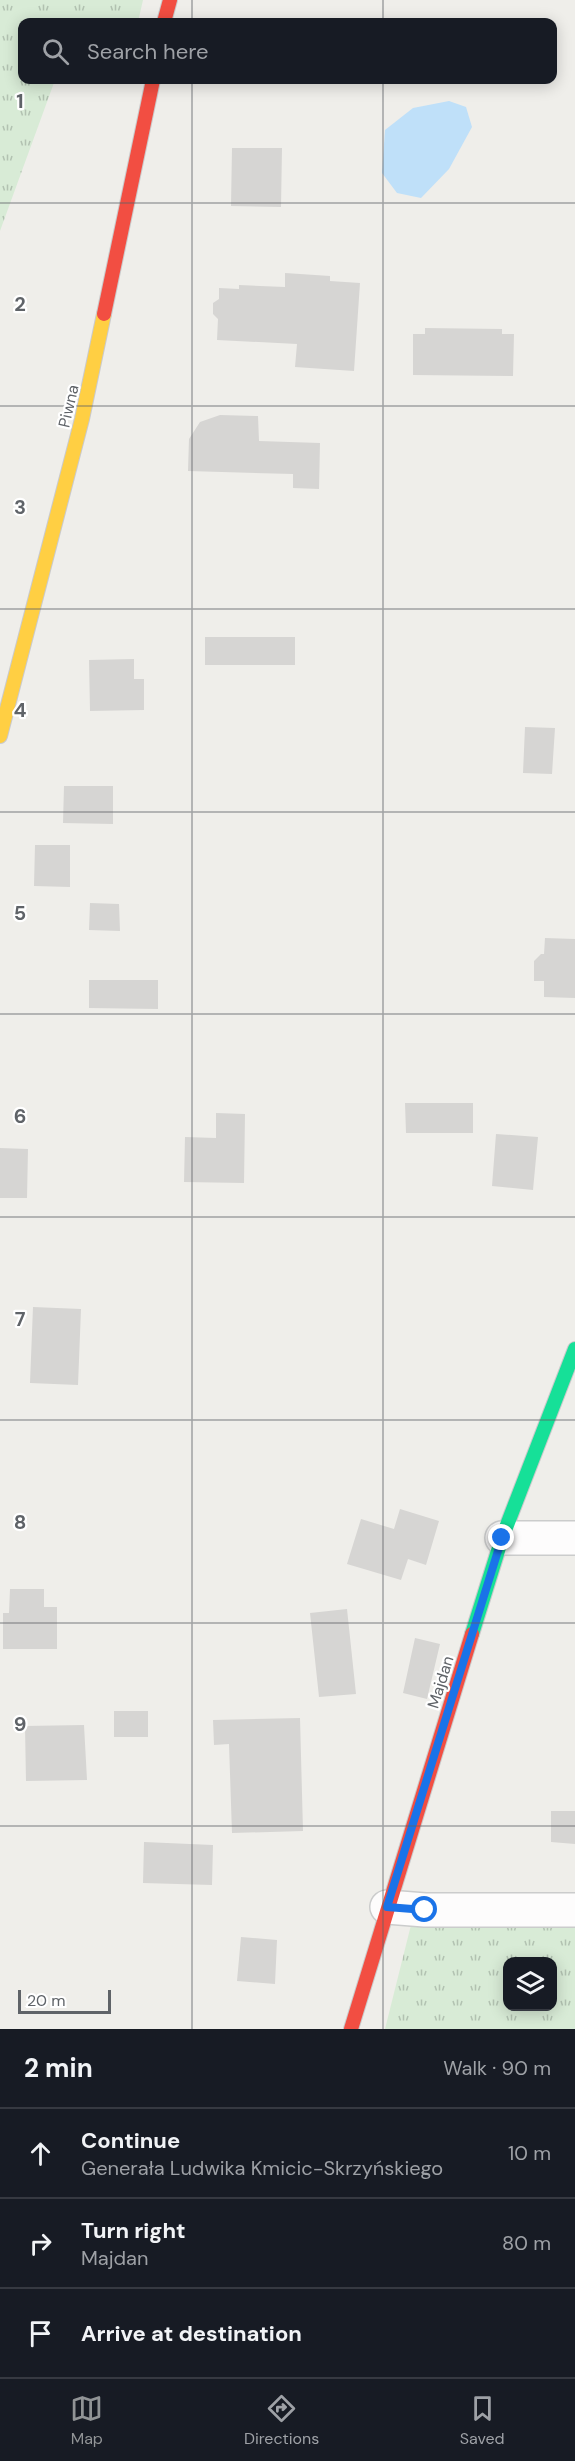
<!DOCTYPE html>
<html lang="en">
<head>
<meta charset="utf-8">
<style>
  :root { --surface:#171b24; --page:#242831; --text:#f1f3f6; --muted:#9ea1a6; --line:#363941; --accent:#919496 }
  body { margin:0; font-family:"DM Sans",sans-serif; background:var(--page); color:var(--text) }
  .controls { position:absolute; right:18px; bottom:18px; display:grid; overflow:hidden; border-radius:12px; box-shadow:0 3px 15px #0003 }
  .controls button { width:54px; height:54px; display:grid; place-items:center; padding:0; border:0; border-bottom:2px solid var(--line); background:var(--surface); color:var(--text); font:30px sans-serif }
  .scale { position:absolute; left:18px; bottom:15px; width:93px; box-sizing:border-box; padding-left:6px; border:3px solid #5f6368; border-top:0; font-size:16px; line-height:21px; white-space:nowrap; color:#5f6368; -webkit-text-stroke:4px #fff; paint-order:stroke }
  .stop { position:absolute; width:18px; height:18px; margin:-14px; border:4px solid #1a73e8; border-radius:50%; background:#fff }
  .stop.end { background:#1a73e8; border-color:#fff; box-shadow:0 2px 6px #0008 }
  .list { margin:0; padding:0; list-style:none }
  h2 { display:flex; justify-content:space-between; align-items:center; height:78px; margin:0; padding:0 24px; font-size:26px }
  h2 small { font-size:20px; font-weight:400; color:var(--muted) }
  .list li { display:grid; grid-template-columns:39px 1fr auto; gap:18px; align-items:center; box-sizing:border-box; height:90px; padding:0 24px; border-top:2px solid var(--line) }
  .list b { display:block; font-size:22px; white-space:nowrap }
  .list p { margin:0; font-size:20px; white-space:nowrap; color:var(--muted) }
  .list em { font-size:20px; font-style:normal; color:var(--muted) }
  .icon { flex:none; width:33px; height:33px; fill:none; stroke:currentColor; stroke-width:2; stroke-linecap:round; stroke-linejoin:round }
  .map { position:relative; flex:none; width:575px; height:2029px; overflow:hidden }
  .search { position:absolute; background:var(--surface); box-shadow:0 3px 15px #0003; left:18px; right:18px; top:18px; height:66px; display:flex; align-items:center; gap:15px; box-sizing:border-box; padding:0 21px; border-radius:12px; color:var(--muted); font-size:22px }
  .sheet { height:348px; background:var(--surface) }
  nav { display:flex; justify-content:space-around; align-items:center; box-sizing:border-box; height:84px; border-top:2px solid var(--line); background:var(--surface); font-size:16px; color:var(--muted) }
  nav a { display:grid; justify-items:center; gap:3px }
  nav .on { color:var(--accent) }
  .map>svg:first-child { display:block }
</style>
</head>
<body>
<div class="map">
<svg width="575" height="2029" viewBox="0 0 575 2029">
  <defs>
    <pattern id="grass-tufts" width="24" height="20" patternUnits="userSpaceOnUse" patternTransform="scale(1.5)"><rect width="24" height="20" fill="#d8ebd6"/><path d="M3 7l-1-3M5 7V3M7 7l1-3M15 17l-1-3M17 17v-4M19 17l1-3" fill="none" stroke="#b2c2b1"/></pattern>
  </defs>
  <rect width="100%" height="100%" fill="#efeeea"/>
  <path fill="url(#grass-tufts)" fill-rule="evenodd" d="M0,0H143L138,22H22V80H55L0,231Z
    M575,1922V2029H385L411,1925ZM508,1962H552V2006H508Z"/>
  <path fill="#bfe0f9" d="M449,101L466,107L472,127L449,169L421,198L397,193L382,173L385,130L413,108Z"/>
  <path fill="#d6d5d3" d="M232,148H282L281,207L231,206Z
    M285,273L330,276V281L360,283L354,371L295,367L297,344L217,340L218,319L213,314V303L219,299V288L239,289V285L285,287Z
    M425,328L502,329V334H514L513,376L413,375V334H425Z
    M220,415L258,416L259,441L320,443L319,489L293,488V474L188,471L189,439L200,422Z
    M205,637H295V665H205Z
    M134,659V679H144V710L90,711L89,660Z
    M525,727L555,728L552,774L523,773Z
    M64,786H113V824L63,823Z
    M35,845H70V887L34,886Z
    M90,903L119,904L120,931L89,930Z
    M545,938L575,939V998L544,997V981H534V961L541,954H544Z
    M89,980H158V1009L89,1008Z
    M405,1103H473V1133H406Z
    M216,1113L245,1114L244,1183L184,1182L185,1137L216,1138Z
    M496,1134L538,1137L533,1190L492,1186Z
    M0,1148L28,1149L27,1198H0Z
    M33,1307L81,1309L78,1385L30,1383Z
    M400,1509L439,1521L426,1565L408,1559L401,1580L347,1564L361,1519L394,1529Z
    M10,1589H44V1607H57V1649H3V1613H9Z
    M347,1609L356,1694L319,1697L310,1613Z
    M415,1638L440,1644L427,1699L403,1693Z
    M114,1711H148V1737H114Z
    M300,1718L303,1831L232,1833L229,1744L214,1745L213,1720Z
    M84,1725L87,1780L26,1781L25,1726Z
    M551,1811H575V1844L551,1842Z
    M144,1842L213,1845L212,1885L143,1883Z
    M241,1937L277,1940L275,1984L237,1981Z"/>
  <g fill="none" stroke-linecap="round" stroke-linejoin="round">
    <defs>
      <path id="street" d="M502,1538H575
        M387,1907L425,1910H575"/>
      <path id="fast" d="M472,1634L502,1538L575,1349"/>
      <path id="slow" d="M0,736L82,419L104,314"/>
      <path id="jam" d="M164,22L170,0
        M104,314L153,80
        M351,2029L472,1634"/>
    </defs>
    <use href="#street" stroke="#cbcccc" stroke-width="36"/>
    <use href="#fast" stroke="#cacacb" stroke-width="16"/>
    <use href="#slow" stroke="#cacacb" stroke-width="16"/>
    <use href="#jam" stroke="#cacacb" stroke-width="16"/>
    <use href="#street" stroke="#fdfcfc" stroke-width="33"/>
    <use href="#fast" stroke="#16e098" stroke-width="14"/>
    <use href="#slow" stroke="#ffcf43" stroke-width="14"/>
    <use href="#jam" stroke="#f24e42" stroke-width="14"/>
  </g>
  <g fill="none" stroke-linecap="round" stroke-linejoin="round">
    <path stroke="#1a73e8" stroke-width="8" d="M425,1910L387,1907L502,1538"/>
  </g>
  <path fill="none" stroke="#5f6368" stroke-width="1.5" stroke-opacity="0.55" d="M192,0V22M383,0V22M192,80V2029M383,80V2029M0,203H575M0,406H575M0,609H575M0,812H575M0,1014H575M0,1217H575M0,1420H575M0,1623H575M0,1826H575"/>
  <g text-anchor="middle" stroke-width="4.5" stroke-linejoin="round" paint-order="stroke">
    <g font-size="16" fill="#5f6368" stroke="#fff">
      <text transform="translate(68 406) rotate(-77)" y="6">Piwna</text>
      <text transform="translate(440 1682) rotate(-73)" y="6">Majdan</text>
    </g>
  </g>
  <g font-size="20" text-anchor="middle" font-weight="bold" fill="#5f6368" stroke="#fff" stroke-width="4.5" stroke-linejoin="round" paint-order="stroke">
    <text x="20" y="108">1</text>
    <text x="20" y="311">2</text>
    <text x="20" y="514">3</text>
    <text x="20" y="717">4</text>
    <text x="20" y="920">5</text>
    <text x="20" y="1123">6</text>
    <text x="20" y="1326">7</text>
    <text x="20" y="1529">8</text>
    <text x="20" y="1731">9</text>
  </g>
</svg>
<div class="controls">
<button><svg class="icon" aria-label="layers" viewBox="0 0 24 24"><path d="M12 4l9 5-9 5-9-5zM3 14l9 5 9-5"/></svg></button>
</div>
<div class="scale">20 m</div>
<div class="stop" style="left:425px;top:1910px"></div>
<div class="stop end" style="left:502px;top:1538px"></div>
<div class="search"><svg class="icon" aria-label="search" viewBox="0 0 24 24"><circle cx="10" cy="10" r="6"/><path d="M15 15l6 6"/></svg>Search here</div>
</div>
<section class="sheet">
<h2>2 min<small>Walk · 90 m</small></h2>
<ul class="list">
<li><svg class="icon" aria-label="ahead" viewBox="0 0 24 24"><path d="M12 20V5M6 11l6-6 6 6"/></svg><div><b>Continue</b><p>Generała Ludwika Kmicic-Skrzyńskiego</p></div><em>10 m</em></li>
<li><svg class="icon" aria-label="right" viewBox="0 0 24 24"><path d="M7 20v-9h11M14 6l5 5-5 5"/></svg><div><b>Turn right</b><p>Majdan</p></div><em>80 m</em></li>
<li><svg class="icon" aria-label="arrive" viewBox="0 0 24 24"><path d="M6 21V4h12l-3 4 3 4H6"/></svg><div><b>Arrive at destination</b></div></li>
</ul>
</section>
<nav>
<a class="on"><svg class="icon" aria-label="map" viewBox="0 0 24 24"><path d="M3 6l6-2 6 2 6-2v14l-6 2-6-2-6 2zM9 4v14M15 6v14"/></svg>Map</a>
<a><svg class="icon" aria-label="directions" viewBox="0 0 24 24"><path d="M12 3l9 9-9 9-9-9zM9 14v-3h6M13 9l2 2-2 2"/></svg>Directions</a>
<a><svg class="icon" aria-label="saved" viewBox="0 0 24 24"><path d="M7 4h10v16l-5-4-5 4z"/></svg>Saved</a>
</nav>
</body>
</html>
